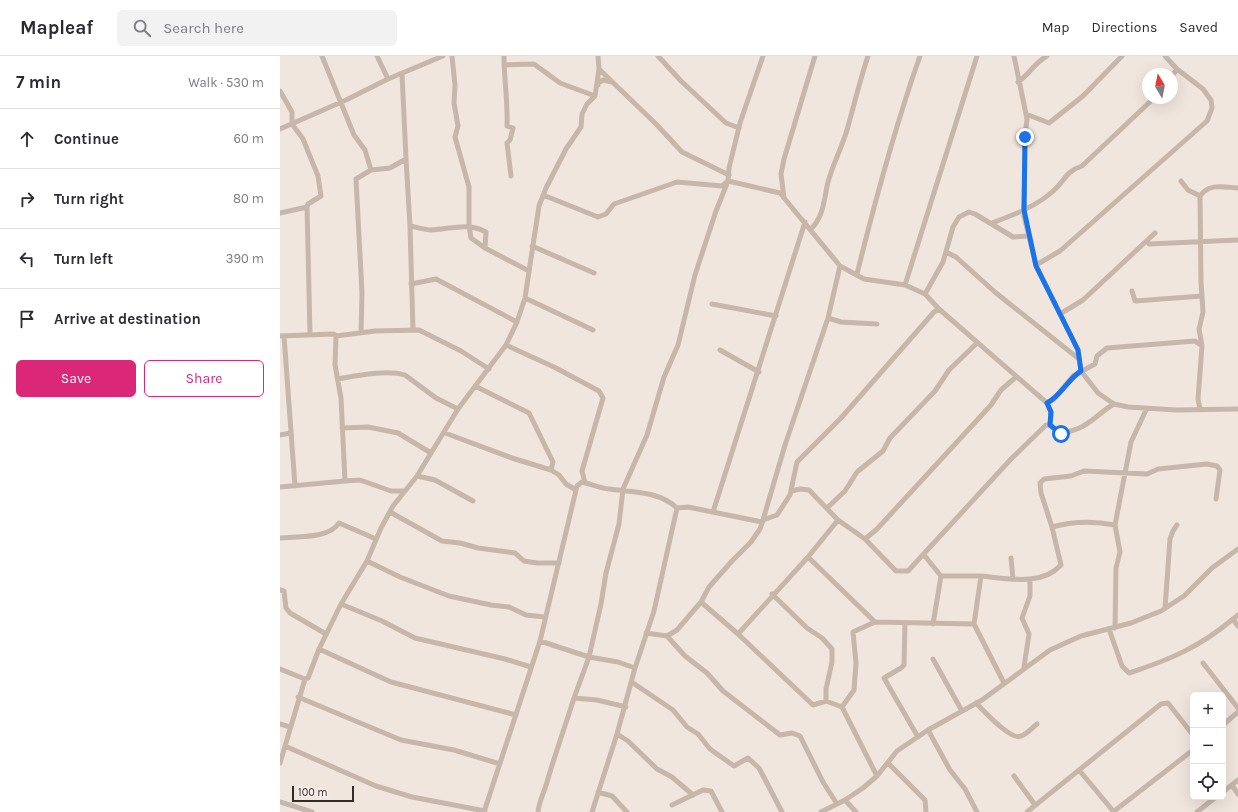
<!DOCTYPE html>
<html lang="en">
<head>
<meta charset="utf-8">
<style>
  :root { --surface:#fff; --page:#f2f2f3; --text:#2b2b33; --muted:#7c7c81; --line:#e1e1e2; --accent:#db2777 }
  body { margin:0; font-family:Karla,sans-serif; background:var(--page); color:var(--text) }
  .controls { position:absolute; right:12px; bottom:12px; display:grid; overflow:hidden; border-radius:6px; box-shadow:0 4px 16px #0002 }
  .controls button { width:36px; height:36px; display:grid; place-items:center; padding:0; border:0; border-bottom:1px solid var(--line); background:var(--surface); color:var(--text); font:20px sans-serif }
  .compass { position:absolute; left:862px; top:12px; width:36px; height:36px; border-radius:50%; background:var(--surface); box-shadow:0 4px 16px #0002; rotate:350deg }
  .scale { position:absolute; left:12px; bottom:10px; width:62px; box-sizing:border-box; padding-left:4px; border:2px solid #352c29; border-top:0; font-size:11px; line-height:14px; white-space:nowrap; color:#352c29; -webkit-text-stroke:3px #f8f0ea; paint-order:stroke }
  .stop { position:absolute; width:12px; height:12px; margin:-9px; border:3px solid #1a73e8; border-radius:50%; background:#fff }
  .stop.end { background:#1a73e8; border-color:#fff; box-shadow:0 1px 4px #0008 }
  .list { margin:0; padding:0; list-style:none }
  h2 { display:flex; justify-content:space-between; align-items:center; height:52px; margin:0; padding:0 16px; font-size:17px }
  h2 small { font-size:13px; font-weight:400; color:var(--muted) }
  .list li { display:grid; grid-template-columns:26px 1fr auto; gap:12px; align-items:center; box-sizing:border-box; height:60px; padding:0 16px; border-top:1px solid var(--line) }
  .list b { display:block; font-size:15px; white-space:nowrap }
  .list em { font-size:13px; font-style:normal; color:var(--muted) }
  .actions { display:flex; gap:8px; padding:12px 16px }
  .actions a { flex:1; padding:9px 0; border:1px solid var(--accent); border-radius:6px; text-align:center; font-size:14px; color:var(--accent) }
  .actions .main { background:var(--accent); color:#fff }
  .icon { flex:none; width:22px; height:22px; fill:none; stroke:currentColor; stroke-width:2; stroke-linecap:round; stroke-linejoin:round }
  .map { position:relative; flex:none; width:958px; height:756px; overflow:hidden }
  header { display:flex; align-items:center; gap:24px; box-sizing:border-box; height:56px; padding:0 20px; background:var(--surface); border-bottom:1px solid var(--line) }
  header strong { font-size:19px }
  nav { display:flex; gap:22px; margin-inline-start:auto; font-size:14px }
  .search { width:280px; height:36px; background:var(--page); display:flex; align-items:center; gap:10px; box-sizing:border-box; padding:0 14px; border-radius:6px; color:var(--muted); font-size:15px }
  main { display:flex }
  aside { flex:1; background:var(--surface) }
  .map>svg:first-child { display:block }
</style>
</head>
<body>
<header>
<strong>Mapleaf</strong>
<div class="search"><svg class="icon" aria-label="search" viewBox="0 0 24 24"><circle cx="10" cy="10" r="6"/><path d="M15 15l6 6"/></svg>Search here</div>
<nav><a>Map</a><a>Directions</a><a>Saved</a></nav>
</header>
<main>
<aside>
<h2>7 min<small>Walk · 530 m</small></h2>
<ul class="list">
<li><svg class="icon" aria-label="ahead" viewBox="0 0 24 24"><path d="M12 20V5M6 11l6-6 6 6"/></svg><div><b>Continue</b></div><em>60 m</em></li>
<li><svg class="icon" aria-label="right" viewBox="0 0 24 24"><path d="M7 20v-9h11M14 6l5 5-5 5"/></svg><div><b>Turn right</b></div><em>80 m</em></li>
<li><svg class="icon" aria-label="left" viewBox="0 0 24 24"><path d="M17 20v-9H6M10 6l-5 5 5 5"/></svg><div><b>Turn left</b></div><em>390 m</em></li>
<li><svg class="icon" aria-label="arrive" viewBox="0 0 24 24"><path d="M6 21V4h12l-3 4 3 4H6"/></svg><div><b>Arrive at destination</b></div></li>
</ul>
<div class="actions"><a class="main">Save</a><a>Share</a></div>
</aside>
<div class="map">
<svg width="958" height="756" viewBox="0 0 958 756">
  <rect width="100%" height="100%" fill="#f0e6dd"/>
  <g fill="none" stroke-linecap="round" stroke-linejoin="round">
    <path stroke="#c7b6aa" stroke-width="5" d="M42,0L74,79L85,94L91,114L76,123L82,237L81,277
      M97,0L108,23
      M172,0L175,29L174,47L178,70L175,81L189,131V170L191,182L205,192
      M224,0C224,23 228,46 227,70L233,72L230,84L227,87L231,120
      M378,0L401,25L446,67L459,72
      M734,0L747,63L745,81L744,160L756,209L798,294L801,315L818,337L834,348L848,351L897,354L958,353
      M224,9L254,8L280,27L315,40
      M319,13L377,69L402,96L449,119
      M892,20L897,13
      M738,26C751,17 754,7 767,0
      M318,29V27L323,24L332,26
      M0,35L12,56V68L23,83L38,120L41,140L28,148L27,151L30,278
      M746,58L769,67L803,40L842,0
      M0,73L66,44L108,23L163,0
      M126,103L130,170C136,171 145,174 151,174C171,173 188,166 206,176L205,192L249,215
      M91,114L110,112L126,103L122,18
      M901,125L908,134L920,140L921,226L923,256L919,273L922,290L918,343L920,353
      M263,139L318,161L326,158L334,148L397,126L442,130L448,125L500,137L560,210L584,223L625,229L645,238L659,253
      M920,140C929,127 943,131 958,132
      M504,142L501,118L504,103L535,0
      M0,157L27,151
      M712,167C733,159 755,151 772,136C785,126 784,116 802,110L874,42
      M130,170L133,274
      M531,173C544,160 544,143 548,126C553,108 562,91 567,74C574,49 580,24 588,0
      M869,188L958,184
      M252,190L314,217
      M666,196L676,201L716,237L799,303
      M756,209L780,195L927,65L932,52L931,44L923,33L897,13L885,0
      M577,218C595,145 615,71 640,0
      M131,228L156,223L237,266
      M625,229L697,0
      M852,235L855,245L922,240
      M645,238L663,206L673,171L679,161L689,156L695,158L733,181L749,180
      M245,242L313,274
      M432,248L496,260
      M780,258L803,244L875,177
      M548,262L561,266L597,268
      M0,280L54,278L56,280L95,275L139,274L181,295L209,313
      M4,280L15,430
      M226,289L274,311L319,335L323,342L302,415L305,427
      M440,294L479,316
      M58,323C75,320 108,313 125,319L156,342L178,353
      M195,330L249,357L273,406L271,414
      M767,347L771,356L770,369
      M62,372L88,371L118,377L151,397
      M165,377L232,402L271,414L279,419L286,428L296,434
      M0,379L10,377
      M137,420L155,424L193,445
      M65,425L80,424L111,435H125
      M0,431L65,425L61,342L55,309L56,280
      M512,435L520,433L529,434L558,464L585,483L616,515H628L731,403L766,369H770L781,378C786,376 792,375 797,373C811,368 821,355 834,348
      M397,452L408,451L482,466
      M547,452L565,435L577,416L603,395L610,382L655,335L669,314L697,287
      M110,456L162,485L180,487L198,492L235,497L244,505L257,507H279
      M433,456L525,166
      M483,464L505,389L548,262L560,210
      M772,471L761,437L760,427L764,423L791,420L804,415L867,418L878,413L927,408L937,410L940,414L936,443
      M0,482C17,480 49,483 59,467L96,483
      M585,483L597,473L711,349L721,334L736,321
      M644,499L661,520
      M528,501L558,464
      M731,502L733,523
      M87,505L120,521L169,540L211,549L229,551L246,559L265,561
      M0,534L4,535L6,552L10,557L46,578
      M492,538L527,572L542,582L552,593V606L546,633V645
      M61,548L102,565L135,582L225,603L251,611
      M885,552L890,483L893,475L897,469
      M953,563L958,559
      M595,566L528,501L458,578L421,546L429,531L452,505L471,486L480,473L483,464L497,459L510,439L517,406L561,362L654,256L659,253L767,347L774,343L793,320L815,308L817,300L827,292L915,285L922,290
      M625,567L624,609L621,612L604,622L638,681
      M653,568L661,520H701
      M694,568L724,627
      M835,572L836,512L840,496L835,469L851,386L867,352
      M829,573L842,610L849,617C889,604 920,591 953,563L958,570
      M366,577L387,580L397,574L421,546
      M458,578L533,649L546,645L562,651
      M387,580L405,600L427,617L443,635L500,679L512,677L520,680L543,726L557,748
      M260,585L309,601L338,606L355,612
      M39,593L111,626L236,659
      M653,603L682,655
      M923,607L958,652
      M744,611L749,578L742,562L750,540V523
      M0,613L25,623
      M353,627L393,654L407,671L418,678L430,693L454,710L468,702L479,712L502,756
      M18,641L121,684L174,694L220,708
      M294,642L309,601L321,548L326,517L339,468L343,433L367,379L384,321L398,289L415,219L436,155L448,125L449,112L460,67L483,0
      M696,647C704,655 731,685 741,680C747,678 752,672 757,668
      M0,668L10,671
      M943,669L958,656
      M648,674L670,714L685,733L697,756
      M337,678L348,685L377,713L392,721L413,739
      M5,690L96,730L132,741L205,755
      M0,707L25,623L28,622L39,593L61,548L87,505L101,472L113,450L137,420L178,353L226,289L237,266L245,242L259,150L266,132L286,93L301,71L302,58L307,48L315,40L319,13L318,0
      M608,707L645,744L646,756
      M799,714L834,756
      M597,720L562,651L574,634L576,607L573,576L595,566L694,568L701,520C726,522 761,531 781,509L772,471C793,465 814,465 835,469
      M734,720L755,749
      M952,729L958,738
      M318,736L332,740L347,756
      M943,736L958,724
      M565,744L576,756
      M0,746L32,756
      M392,749L423,734L431,735L442,756
      M204,756L260,585L297,430L302,426C311,428 320,432 329,433C352,436 379,435 397,452
      M258,756C259,745 264,737 267,726C275,698 285,671 294,642L317,644L346,651
      M312,756L337,678L355,612L374,555L397,452
      M541,756L565,744L583,732L597,720L617,695L648,674L702,644L770,594L801,580L851,567L881,555L904,540L932,512L958,493
      M747,756L881,648L888,647L913,679
      M833,756L913,694
      M917,756L936,741"/>
  </g>
  <g fill="none" stroke-linecap="round" stroke-linejoin="round">
    <path stroke="#1a73e8" stroke-width="5" d="M745,81L744,154L756,210L798,294L801,315C788,323 781,340 767,347L771,356L770,369L781,378"/>
  </g>
</svg>
<div class="controls">
<button>+</button>
<button>−</button>
<button><svg class="icon" aria-label="locate" viewBox="0 0 24 24"><circle cx="12" cy="12" r="6"/><path d="M12 2v4M12 18v4M2 12h4M18 12h4"/></svg></button>
</div>
<svg class="compass" viewBox="-18 -18 36 36"><path d="M0-13l5 13h-10z" fill="#e53935"/><path d="M0 13l5-13h-10z" fill="#7c7c81"/></svg>
<div class="scale">100 m</div>
<div class="stop" style="left:781px;top:378px"></div>
<div class="stop end" style="left:745px;top:81px"></div>
</div>
</main>
</body>
</html>
